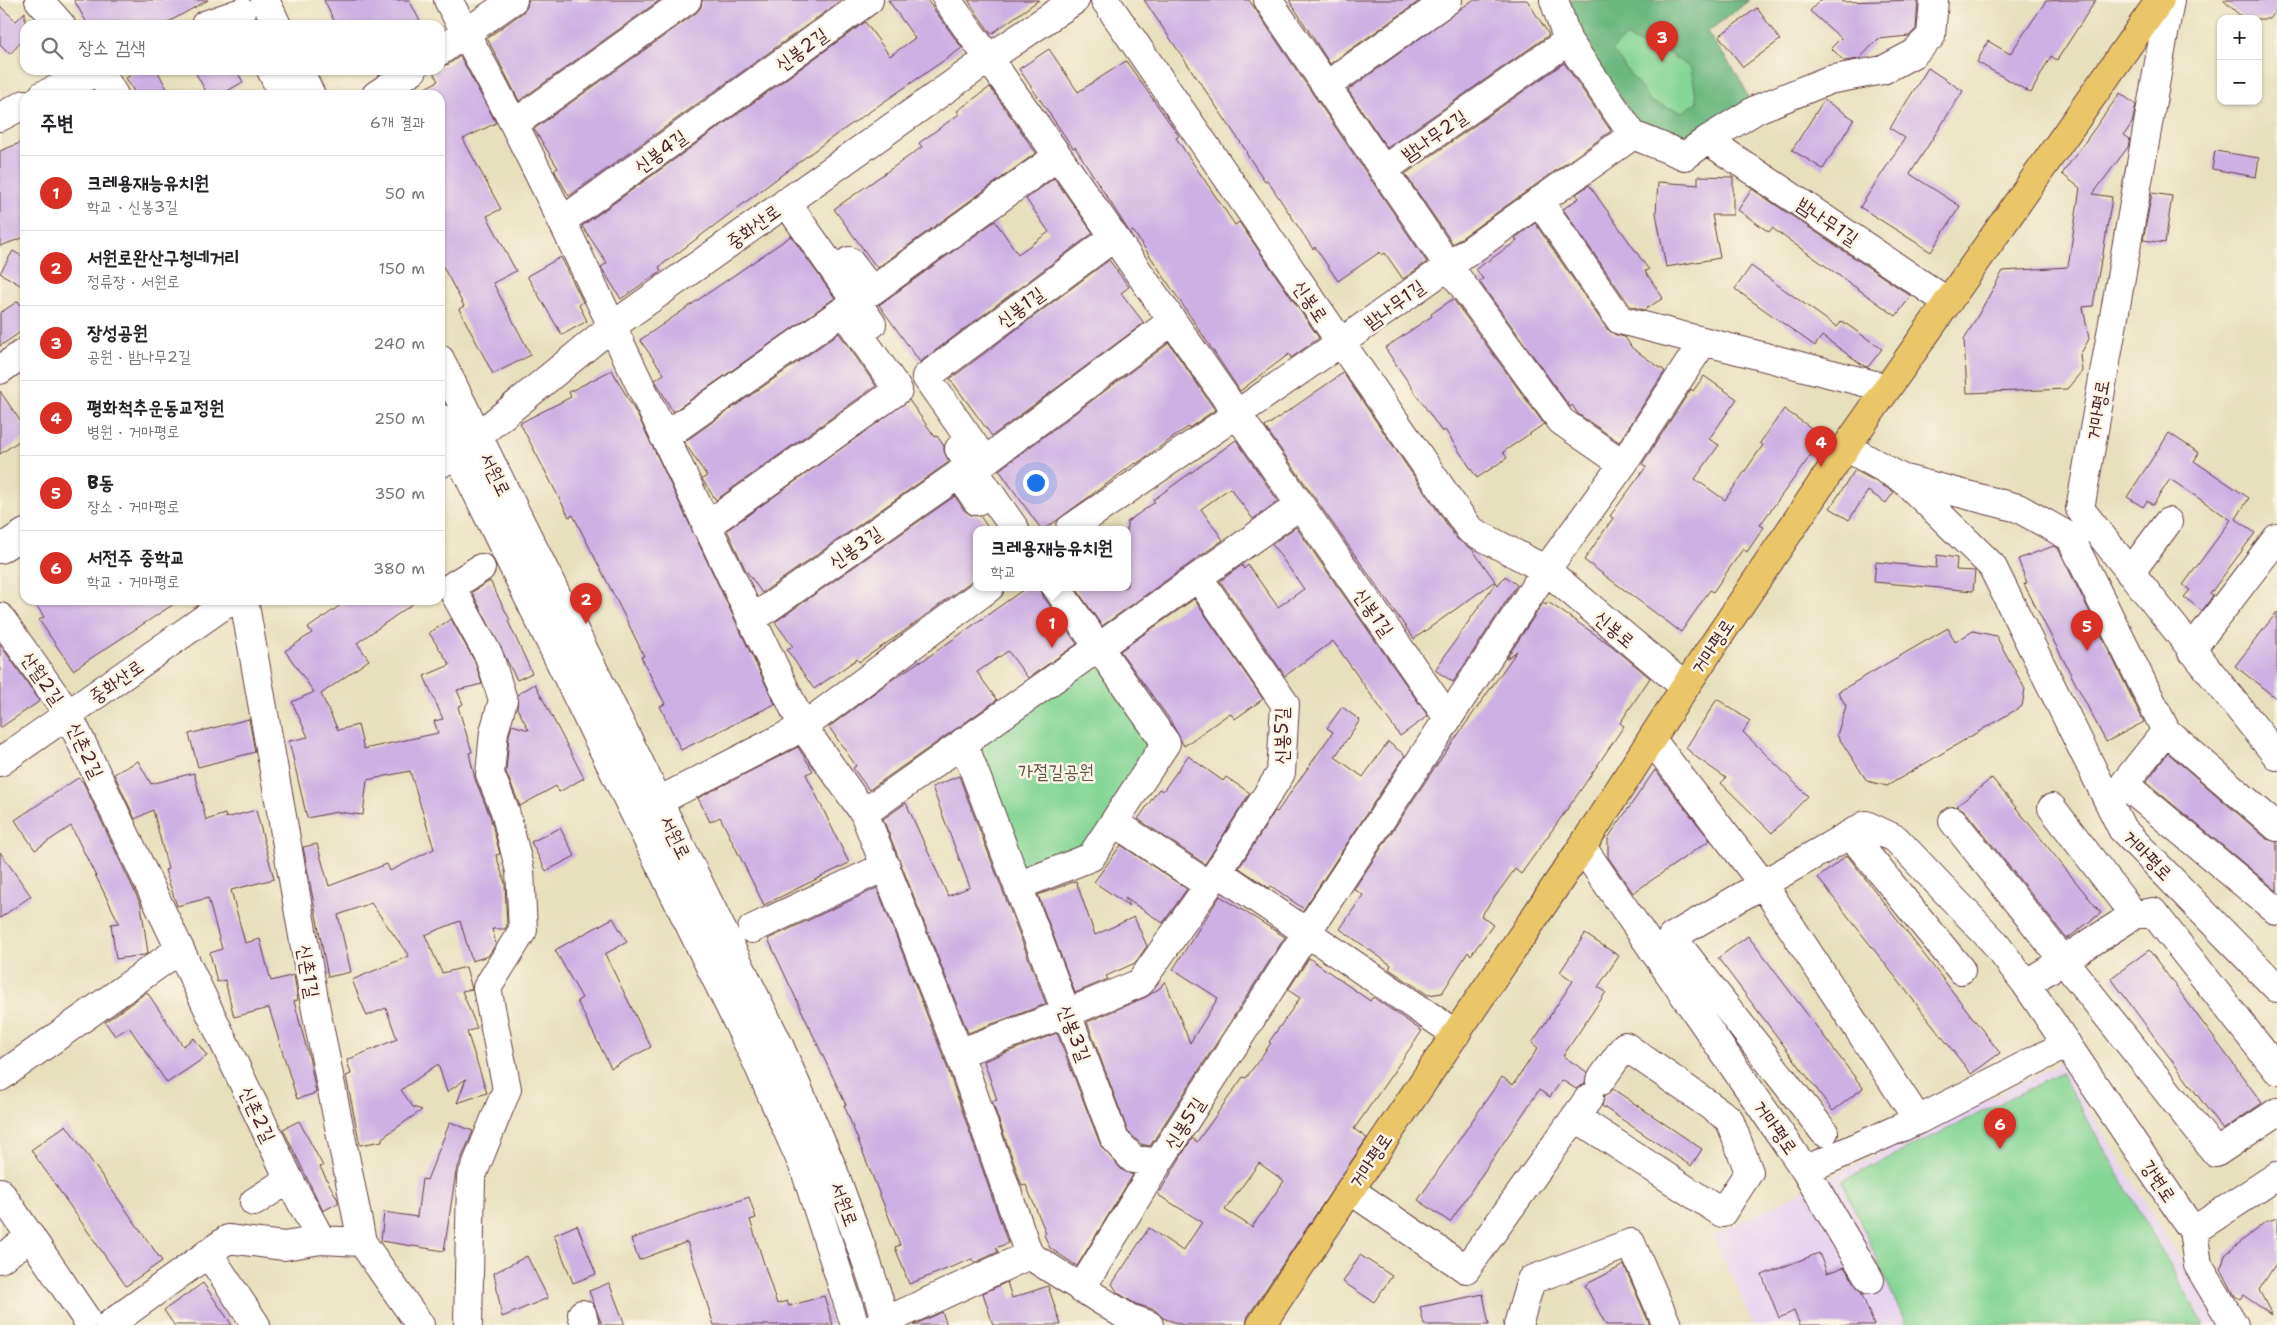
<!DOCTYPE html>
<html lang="ko">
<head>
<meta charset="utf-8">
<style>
  :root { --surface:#fff; --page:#f2f2f2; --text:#202124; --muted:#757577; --line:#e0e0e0; --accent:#d93025 }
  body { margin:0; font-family:"Shantell Sans","Poor Story",sans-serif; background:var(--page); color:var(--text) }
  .controls { position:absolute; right:15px; top:15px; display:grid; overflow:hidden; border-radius:10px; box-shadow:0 1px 4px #0004 }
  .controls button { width:45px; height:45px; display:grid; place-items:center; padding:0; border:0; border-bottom:1px solid var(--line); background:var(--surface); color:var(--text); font:25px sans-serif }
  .you { position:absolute; left:1035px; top:482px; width:18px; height:18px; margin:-12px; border:4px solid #fff; border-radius:50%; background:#1a73e8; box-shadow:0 0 0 8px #1a73e833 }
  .badge { display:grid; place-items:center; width:32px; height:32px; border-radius:50%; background:var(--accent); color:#fff; font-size:16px; font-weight:700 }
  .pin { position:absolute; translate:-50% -41px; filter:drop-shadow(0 1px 2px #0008) }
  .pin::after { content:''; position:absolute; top:26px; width:18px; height:15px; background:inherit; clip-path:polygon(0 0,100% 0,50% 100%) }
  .popup { position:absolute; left:973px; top:526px; width:158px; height:65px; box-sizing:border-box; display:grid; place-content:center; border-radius:10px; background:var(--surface); filter:drop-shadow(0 1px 4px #0005); font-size:16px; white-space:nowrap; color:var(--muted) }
  .popup b { font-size:19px; color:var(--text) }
  .popup::after { content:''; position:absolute; left:50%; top:100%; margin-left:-10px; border:10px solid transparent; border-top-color:var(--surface) }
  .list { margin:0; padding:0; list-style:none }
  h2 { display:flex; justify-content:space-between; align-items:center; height:65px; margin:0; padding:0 20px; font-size:21px }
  h2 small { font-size:16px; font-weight:400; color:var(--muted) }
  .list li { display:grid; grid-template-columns:32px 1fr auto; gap:15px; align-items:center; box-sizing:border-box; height:75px; padding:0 20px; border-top:1px solid var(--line) }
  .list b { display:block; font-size:19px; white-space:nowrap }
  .list p { margin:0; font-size:16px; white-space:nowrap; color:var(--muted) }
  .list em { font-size:16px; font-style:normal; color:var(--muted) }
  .icon { flex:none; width:28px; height:28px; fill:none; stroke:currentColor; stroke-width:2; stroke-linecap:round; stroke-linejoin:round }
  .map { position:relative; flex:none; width:2277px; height:1325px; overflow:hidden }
  .search { position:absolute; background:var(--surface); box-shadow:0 1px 4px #0004; left:20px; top:20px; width:425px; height:55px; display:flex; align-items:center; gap:12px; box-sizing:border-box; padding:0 18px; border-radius:15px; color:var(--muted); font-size:19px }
  .panel { position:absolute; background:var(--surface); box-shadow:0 1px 4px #0004; left:20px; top:90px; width:425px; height:515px; border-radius:15px }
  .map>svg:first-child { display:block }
</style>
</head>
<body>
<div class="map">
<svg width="2277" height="1325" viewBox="0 0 2277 1325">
  <rect width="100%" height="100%" fill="#fcf5e5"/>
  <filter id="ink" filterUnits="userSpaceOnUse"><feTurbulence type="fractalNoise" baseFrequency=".02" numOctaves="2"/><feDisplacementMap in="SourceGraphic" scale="10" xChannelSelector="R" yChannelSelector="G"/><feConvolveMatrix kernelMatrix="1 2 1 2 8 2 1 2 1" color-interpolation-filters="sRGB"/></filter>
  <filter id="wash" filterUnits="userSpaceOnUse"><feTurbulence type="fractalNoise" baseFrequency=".0096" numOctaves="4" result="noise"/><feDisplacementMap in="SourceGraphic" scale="20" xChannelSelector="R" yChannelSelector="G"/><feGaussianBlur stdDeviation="1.12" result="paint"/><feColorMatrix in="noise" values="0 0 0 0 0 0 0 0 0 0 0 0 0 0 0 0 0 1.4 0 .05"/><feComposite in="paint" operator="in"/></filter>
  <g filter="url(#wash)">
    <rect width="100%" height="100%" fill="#e7e0bd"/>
    <path fill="#e6d3f0" d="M2061,1063L2220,1325H1754L1712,1236Z"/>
    <path fill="#86d696" stroke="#687a60" d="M1570,0H1750L1707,32L1741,80L1750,104L1641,127Z
      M1098,647L1166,743L1091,857L1018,886L963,742Z
      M2061,1073L2204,1325H1906L1842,1181Z"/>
    <path fill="#6cb77f" stroke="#5b6b55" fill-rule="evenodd" d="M1570,0H1750L1707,32L1741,80L1750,104L1687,146L1641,127L1583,43L1570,6ZM1626,36L1642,46L1664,50L1691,68L1697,102L1683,112L1651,102L1612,50Z"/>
    <g id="blocks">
      <path fill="#ceb1e4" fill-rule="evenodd" d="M74,0H208L163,25H88Z
        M324,0H409L422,25H336Z
        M528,0H660L519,101L487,38L522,13L527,7Z
        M702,0H842L569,196L554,170L558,168L534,129L696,13L701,7Z
        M888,0H927L962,48L827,141L659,267L661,271L621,299L601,267L607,263L582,226L865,22L890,56L915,38Z
        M968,0H1039L991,34Z
        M1144,0H1249L1427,262L1403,279L1385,253L1382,255L1380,252L1338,281L1315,247L1313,249L1267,180L1265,181L1246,153L1247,152Z
        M1289,0H1421L1330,64Z
        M1473,0H1527L1549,35L1387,148L1348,90Z
        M1820,0H1840L1842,2L1918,0L1916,29L1909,36L1878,39L1859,59L1844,61L1831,48L1841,38L1810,11Z
        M2063,0H2096L2057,60L2051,56L2031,93L1977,62L1988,41L2010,54L2046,1Z
        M2223,0H2277V9L2269,19H2244Z
        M0,6L16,21L25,12V38L10,54L0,44Z
        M1757,8L1780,40L1743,67L1719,36Z
        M1049,49L1078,92L1126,61L1179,136L1176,138L1235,225L1239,222L1319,338L1291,358L1289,354L1240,391L1158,268L1133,231L1130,233L1075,147L1073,148L1019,69Z
        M460,56L496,123L463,139L501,209L487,216L516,271L493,283L531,355L493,374L459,309L464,306L440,261V95H413L438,81L432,70H440V66L449,64Z
        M1564,63L1611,131L1453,244L1405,174Z
        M1928,68L1963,91L1910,174L1960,206L1931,252L1860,207L1905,138L1890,128Z
        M140,70H157L170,95H136L126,78Z
        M194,70H236L243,82L220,95H208Z
        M990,87L1036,153L877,268L834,209L922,147L919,143L959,114L957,111Z
        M2120,93L2136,105L2132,123L2124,135L2130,139L2128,147L2093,194L2112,197L2102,260H2101L2093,306L2083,307L2089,339L2080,355L2082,371L2067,389L1967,393L1964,340L2003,271L2068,267L2080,188L2062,174Z
        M1824,100L1854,119L1823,169L1792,150Z
        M25,141V237L0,246V151Z
        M2215,151L2259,158L2256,177L2212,169Z
        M1698,176L1733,177V215H1712L1720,258L1666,267L1656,213L1658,182L1698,185Z
        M1054,178L1093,233L920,362L879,305L995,221L1018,254L1049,232L1026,199Z
        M1589,185L1649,270L1645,271L1663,298L1644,310L1630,306L1563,209L1579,198L1576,194Z
        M1752,189L1911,296L1896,316L1772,228L1769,232L1738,210Z
        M2152,193L2172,196L2165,243L2143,240Z
        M1535,223L1607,329L1616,335L1625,337L1632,348L1665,371L1619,442L1578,414L1572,405L1570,407L1479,281L1483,279L1476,269L1517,241L1515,238Z
        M791,236L835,298L673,412L655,380L664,374L640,340Z
        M13,251L25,258V288L0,273Z
        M561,257L583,302L579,305L587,321L562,335L527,276Z
        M1109,260L1129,287L1121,293L1144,323L992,436L950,379Z
        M1751,266L1837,327L1842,321L1882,349L1868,367L1864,366L1822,336L1815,346L1735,289Z
        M1453,299L1544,424L1503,452L1507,458L1477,478L1445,430L1442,432L1385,348L1432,316L1431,314Z
        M18,301L25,312V329L0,346V313Z
        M839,333L876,386L716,500L702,479L707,476L684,442Z
        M1169,343L1215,410L1189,428L1188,427L1136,464L1135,463L1045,529H1041L999,470Z
        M612,370L641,422L775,704L681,750L660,706L665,704L641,657L644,656L623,613L573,515L569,517L520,423L571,397L569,392Z
        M1343,373L1457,539L1472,549L1495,581L1414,639L1265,427Z
        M1704,376L1737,399L1709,439L1719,445L1695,479L1725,500L1763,445L1760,443L1784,409L1824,437L1760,525L1764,527L1747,552L1743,549L1713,592L1710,590L1681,632L1584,560L1613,518L1610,516L1646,467L1642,464L1691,389L1693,391Z
        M0,391L25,428V437L0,454Z
        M909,400L935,437L937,436L944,446V451L949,462L762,593L745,569L727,530Z
        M2169,433L2199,453L2194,461L2249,498L2236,519L2255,533L2210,594L2213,596L2202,611L2184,597L2190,590L2183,585L2231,520L2170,479L2153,505L2147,501L2143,507L2127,497Z
        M1236,440L1278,501L1253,519L1230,488L1201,509L1223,540L1102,626L1075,587H1127V522L1155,502L1153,500Z
        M1855,470L1894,492L1886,503L1868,491L1849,520L1830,508Z
        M955,496L964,510L971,515L980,516L989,529H977V577L903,632L859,662L857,659L814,689L787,650L793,647L775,622Z
        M1296,527L1428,716L1400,736L1333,641L1285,676L1220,581L1242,565L1244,569L1248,565L1278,607L1304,589L1272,544Z
        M2054,546L2058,548L2144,722L2106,742L2024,584L2027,583L2018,559Z
        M1937,555L1957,558L1956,570L1975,571L1973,591L1874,582L1876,562L1936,568Z
        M1505,576L1517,585L1453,682L1435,670L1496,582L1498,585Z
        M490,581L510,620L508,621L532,673L517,680L472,592Z
        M1027,587H1041L1043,596L1077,644L1028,678L1008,651L977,672L997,700L869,790L853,768L856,766L829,727L890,681L920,661L921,662Z
        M1194,599L1263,699L1235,719L1230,713L1184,746L1170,720L1120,651Z
        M33,600H180L73,670L39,620L44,617Z
        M348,600H418L357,643L369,660L321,694L338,730L358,725L364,749L438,733L434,721L443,719L424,676L450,665L429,633L451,619L475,662L482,684L457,690L463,704L458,707L472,752L469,753L475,779L490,816L500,854L496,855L505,883L507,926L505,929H492L496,944L488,956L472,961L460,921L425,935L442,973L466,967L472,989L462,991L477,1028L467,1032L487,1093L457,1103L466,1079L447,1092L438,1064L401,1090L413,1107L422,1110L382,1138V1141L360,1145L346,1076L351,1074L347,1060L397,1039L386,1008L367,1016L352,980L409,956L371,903L338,915L351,972L328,977L303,847L317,844L329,886L387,864L390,871L434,849L410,771L367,780L363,815L337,812L307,818L289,741L308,737L292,702L314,692L285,651L312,633L308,628Z
        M1548,602L1612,646L1650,678L1620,723L1624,726L1580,791L1521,874L1515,869L1481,916L1493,925L1471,955L1468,952L1442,993L1428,995L1389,969L1391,965L1340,929L1363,895L1354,889L1431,773L1517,651L1506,659L1543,603L1546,605Z
        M2277,612V699L2235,666Z
        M1948,628L1955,642L1973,631L1996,636L2025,689L2022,706L1887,786L1867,781L1837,735L1846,706L1838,692Z
        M0,644L40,701L0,728Z
        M535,684L584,778L559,792L556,786L520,806L506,772L509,735L512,725L529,730L517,708L518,694Z
        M1717,699L1750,721L1743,732L1808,796L1772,833L1721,783L1726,778L1696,757L1686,748Z
        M1342,707L1360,720L1335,757L1363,777L1388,742L1405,755L1304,909L1271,886L1269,888L1239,868L1275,811L1277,812L1333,732L1327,728Z
        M249,719L255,752L198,767L189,734Z
        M798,747L813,771L806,774L849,863L764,905L720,817L710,822L698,798Z
        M2168,753L2267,839L2277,842V891L2146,782Z
        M1188,756L1223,781L1226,777L1250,793L1205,864L1138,819L1159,789L1163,791Z
        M138,761L151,784L194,773L206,820L225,814L226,818L256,810L274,879L231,890L245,943L260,939L271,981L294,975L298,1000L294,1001L310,1061L316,1093L297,1099L269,1008L234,1017L225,980L217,982L210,953L222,949L208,898L177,906L165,870L168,869L153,810L135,819L114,774Z
        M1655,770L1710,840L1633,893L1608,857V838Z
        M959,776L1046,1004L968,1033L883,819L906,803L948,896L970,887L932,787Z
        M78,778L83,782L141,905L148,953L144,955L116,959L111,924L119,923L71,826L35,850L15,820Z
        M1992,778L2101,913L2067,939L1965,811L1957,806Z
        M560,828L575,856L546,871L531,842Z
        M1121,845L1187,889L1163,923L1125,898L1129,906L1094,882Z
        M0,852L31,896L0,918Z
        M1847,855L2000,1053L1971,1074L1818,878Z
        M1076,881L1095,935L1134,917L1147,946L1135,963L1106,976L1108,979L1075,993L1038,895Z
        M877,888L944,1058L1008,1243L996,1248L998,1252L974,1263L972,1259L909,1284L895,1247L900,1245L844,1105H846L768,939Z
        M1220,896L1285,937L1150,1146L1141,1144L1128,1132L1087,1022L1146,997L1160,988L1165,981L1190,1043L1218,998L1173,969Z
        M613,918L627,942L605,954L651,1047L611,1068L577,1001L582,998L555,950Z
        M1585,934L1619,956L1598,987L1606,992L1563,1056L1587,1072L1585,1083L1576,1089L1562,1080L1550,1097L1539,1090L1450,1222L1418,1200L1502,1077L1513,1085L1538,1048L1532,1043L1573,981L1560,972Z
        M1748,936L1863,1088L1833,1111L1718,958Z
        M2149,950L2262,1103L2223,1130L2111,978Z
        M1309,958L1370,1001L1373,997L1422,1031L1354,1129L1367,1138L1248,1316L1246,1325H1183L1163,1318L1155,1310L1136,1304L1118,1293L1112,1284L1149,1228L1183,1251L1202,1222L1158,1195L1192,1138L1197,1142L1243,1077L1246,1078L1271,1043L1269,1042L1300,998L1288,990ZM1259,1163L1284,1181L1252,1227L1225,1210Z
        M147,992L183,1046L194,1038L207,1056L167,1083L129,1027L115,1036L105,1022Z
        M1057,1033L1101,1146L1122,1170L1133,1175L1077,1266L1050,1248L1044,1235L1046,1233L1026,1185L1022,1186L992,1101L997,1100L984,1061Z
        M1613,1089L1702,1149L1691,1166L1602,1106L1604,1096Z
        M299,1121L323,1166L320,1167L338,1200V1203L323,1211L283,1129Z
        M450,1122L473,1131L456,1172L444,1251L381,1241L384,1212L417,1217L422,1179L427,1180Z
        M66,1125L162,1261L126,1286L31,1150Z
        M749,1197L756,1218L750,1220L777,1304L787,1301L789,1306L824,1296L833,1325H714L687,1242L639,1260L631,1239Z
        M2277,1218V1262L2259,1290L2272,1315L2243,1295L2240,1299L2235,1296L2221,1269L2225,1255L2265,1222Z
        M577,1225L596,1274L573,1283L554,1235Z
        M1819,1253L1827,1273L1844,1267L1861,1292L1874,1325H1800L1794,1311L1779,1318L1762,1275Z
        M1360,1255L1392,1276L1374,1302L1343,1282Z
        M527,1256L548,1298L502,1317L494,1273Z
        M1624,1265L1650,1325H1606L1585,1285Z
        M1007,1282L1012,1298L1048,1286L1061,1325H993L983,1293Z
        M203,1283L232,1325H174L164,1310Z
        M609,1283L625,1325H602L589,1291Z
        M1483,1294L1489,1325H1424L1420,1307Z
        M942,1312L947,1325H914Z"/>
    </g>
  </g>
  <g filter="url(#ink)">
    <use href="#blocks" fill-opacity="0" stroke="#623c41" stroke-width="1"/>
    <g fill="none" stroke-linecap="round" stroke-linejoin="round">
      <defs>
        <path id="minor" d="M39,0L61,25
          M265,0L277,25
          M448,0L514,124L562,221L803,727L864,813L959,1053L1029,1255L1129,1318L1149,1325
          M947,0L1058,156L1448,718
          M1105,0L1470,530L1546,570L1685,687
          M1268,0L1448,265L1561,421L1623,464
          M1554,0L1568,41L1633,135
          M2170,0L2080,509L2277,756
          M205,25L242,12
          M440,51L513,0
          M99,70L114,95
          M271,70L283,95
          M299,70L311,95
          M1326,86L1448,0
          M43,95L102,70
          M376,95L413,70
          M0,117L25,104
          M514,124L687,0
          M1707,140L1757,109L1829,80L1883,70L1913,54L1931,36L1934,0
          M1383,170L1568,41
          M1539,201L1620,320L1887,388
          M786,202L872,324
          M562,221L869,0
          M1114,237L926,377L985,461L1172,321
          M849,261L872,291L1058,156
          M440,359L779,1045L832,1167L868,1266L887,1325
          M0,370L25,352
          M440,418L755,1058L805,1170L855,1325
          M664,437L843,311L898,390L706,526
          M1846,447L1903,479L1992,566L2122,829L2277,988
          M959,449L1015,529
          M440,464L457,453L611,327L988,59L1075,0
          M1905,479L2018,508L2070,537L2166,731L2277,827
          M1070,529L1340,343L1633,135L1685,156L1707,140L1948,302
          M0,549L25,533
          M2130,573L2168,522
          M244,600L316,1010L362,1242L420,1325
          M0,617L68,714L289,1179L321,1240L362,1242
          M751,620L959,474L977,501
          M2191,650L2277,538
          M2166,731L2124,784L2277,911
          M1652,740L1763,884L1866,825L1896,839L1994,942L2026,984L2193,1231L2198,1265L2234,1325
          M963,742L1115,1140L1133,1159L1158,1163
          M0,762L231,600
          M643,809L803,727L990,587
          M864,813L1300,505
          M1953,821L2216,1153L2277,1112
          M1114,822L1208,885
          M1850,834L1961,970
          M1582,847L1805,1170L1918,1120L2067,1044
          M1218,872L1456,1034
          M1018,886L1091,857L1166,743L1056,587
          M2134,915L2153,912L2277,1070
          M752,929L886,866
          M2026,984L2134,915L2052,808
          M959,1053L1067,1013L1140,983L1218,872L1281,773L1285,704L1198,577
          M0,1077L180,949
          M1575,1117L1722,1213L1749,1172L1729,1119L1625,1046L1600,1081
          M1824,1132L1672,937L1763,884L1918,1120
          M1805,1170L1870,1280
          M1350,1190L1466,1269L1589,1098
          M0,1192L85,1317
          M254,1202L289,1179
          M2193,1231L2277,1176
          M208,1253L256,1325
          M0,1259L31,1237
          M1081,1289L1158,1163L1307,932L1546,570L1623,464L1703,342
          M582,1314L585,1325
          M109,1325L228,1239L284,1246L321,1240
          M468,1325L471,1178L507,1089L487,988L523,930L520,871L505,811L490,774L494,732L503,700L489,656L451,587L481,568
          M877,1325L1029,1255
          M1518,1325L1531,1280L1631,1243L1667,1325"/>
        <path id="major" d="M1261,1325L1350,1190L1582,847L1685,687L1846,447L2160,0"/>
      </defs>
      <use href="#minor" stroke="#623c41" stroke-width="30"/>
      <use href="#major" stroke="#623c41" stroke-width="30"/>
      <use href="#minor" stroke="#fff" stroke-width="28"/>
      <use href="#major" stroke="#ebc669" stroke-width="28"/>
    </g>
  </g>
  <g text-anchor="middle" stroke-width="5" stroke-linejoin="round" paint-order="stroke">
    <g font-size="19" fill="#4a1f2b" stroke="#fcf5e5">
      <text transform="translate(801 49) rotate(-36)" y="7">신봉2길</text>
      <text transform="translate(1434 135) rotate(-35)" y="7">밤나무2길</text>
      <text transform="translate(660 151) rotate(-36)" y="7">신봉4길</text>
      <text transform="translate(1828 221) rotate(34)" y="7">밤나무1길</text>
      <text transform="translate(753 226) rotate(-36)" y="7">중화산로</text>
      <text transform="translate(1311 301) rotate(56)" y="7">신봉로</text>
      <text transform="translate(1394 304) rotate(-36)" y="7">밤나무1길</text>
      <text transform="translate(1020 307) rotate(-37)" y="7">신봉1길</text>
      <text transform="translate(2097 410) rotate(-80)" y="7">거마평로</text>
      <text transform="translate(496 474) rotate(64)" y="7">서원로</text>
      <text transform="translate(855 547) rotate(-35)" y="7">신봉3길</text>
      <text transform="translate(1374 612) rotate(55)" y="7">신봉1길</text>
      <text transform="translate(1615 629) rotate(40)" y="7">신봉로</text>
      <text transform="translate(1712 646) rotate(-56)" y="7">거마평로</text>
      <text transform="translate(43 678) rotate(55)" y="7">산월2길</text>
      <text transform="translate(116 681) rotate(-35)" y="7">중화산로</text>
      <text transform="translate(1281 736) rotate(-90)" y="7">신봉5길</text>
      <text transform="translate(86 750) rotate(65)" y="7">신촌2길</text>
      <text transform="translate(676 837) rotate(64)" y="7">서원로</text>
      <text transform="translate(2148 855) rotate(46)" y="7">거마평로</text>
      <text transform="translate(309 971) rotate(80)" y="7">신촌1길</text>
      <text transform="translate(1075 1033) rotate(69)" y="7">신봉3길</text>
      <text transform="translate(258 1114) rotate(65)" y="7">신촌2길</text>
      <text transform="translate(1184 1123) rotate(-57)" y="7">신봉5길</text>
      <text transform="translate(1776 1127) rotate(55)" y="7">거마평로</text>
      <text transform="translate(1370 1160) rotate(-56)" y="7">거마평로</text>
      <text transform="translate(2159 1181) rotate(56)" y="7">강변로</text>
      <text transform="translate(845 1204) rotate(70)" y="7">서원로</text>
    </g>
    <g font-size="19" fill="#5c564b" stroke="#fcf5e5">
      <text x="1056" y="778">가절길공원</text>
    </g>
  </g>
</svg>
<div class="controls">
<button>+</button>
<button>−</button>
</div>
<div class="you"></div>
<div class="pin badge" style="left:1052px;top:648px">1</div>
<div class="popup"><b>크레용재능유치원</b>학교</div>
<div class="pin badge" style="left:586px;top:624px">2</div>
<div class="pin badge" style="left:1662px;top:62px">3</div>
<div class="pin badge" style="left:1821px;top:467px">4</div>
<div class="pin badge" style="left:2087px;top:651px">5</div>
<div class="pin badge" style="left:2000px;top:1149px">6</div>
<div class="search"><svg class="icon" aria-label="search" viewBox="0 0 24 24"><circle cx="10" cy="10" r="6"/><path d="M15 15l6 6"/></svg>장소 검색</div>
<section class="panel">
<h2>주변<small>6개 결과</small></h2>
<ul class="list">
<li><span class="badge">1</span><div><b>크레용재능유치원</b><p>학교 · 신봉3길</p></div><em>50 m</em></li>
<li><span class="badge">2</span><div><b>서원로완산구청네거리</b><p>정류장 · 서원로</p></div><em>150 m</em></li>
<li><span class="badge">3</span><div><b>장성공원</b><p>공원 · 밤나무2길</p></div><em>240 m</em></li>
<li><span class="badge">4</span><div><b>평화척추운동교정원</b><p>병원 · 거마평로</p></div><em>250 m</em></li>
<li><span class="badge">5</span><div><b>B동</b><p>장소 · 거마평로</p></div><em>350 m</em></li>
<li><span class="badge">6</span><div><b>서전주 중학교</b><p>학교 · 거마평로</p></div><em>380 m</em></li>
</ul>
</section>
</div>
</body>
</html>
